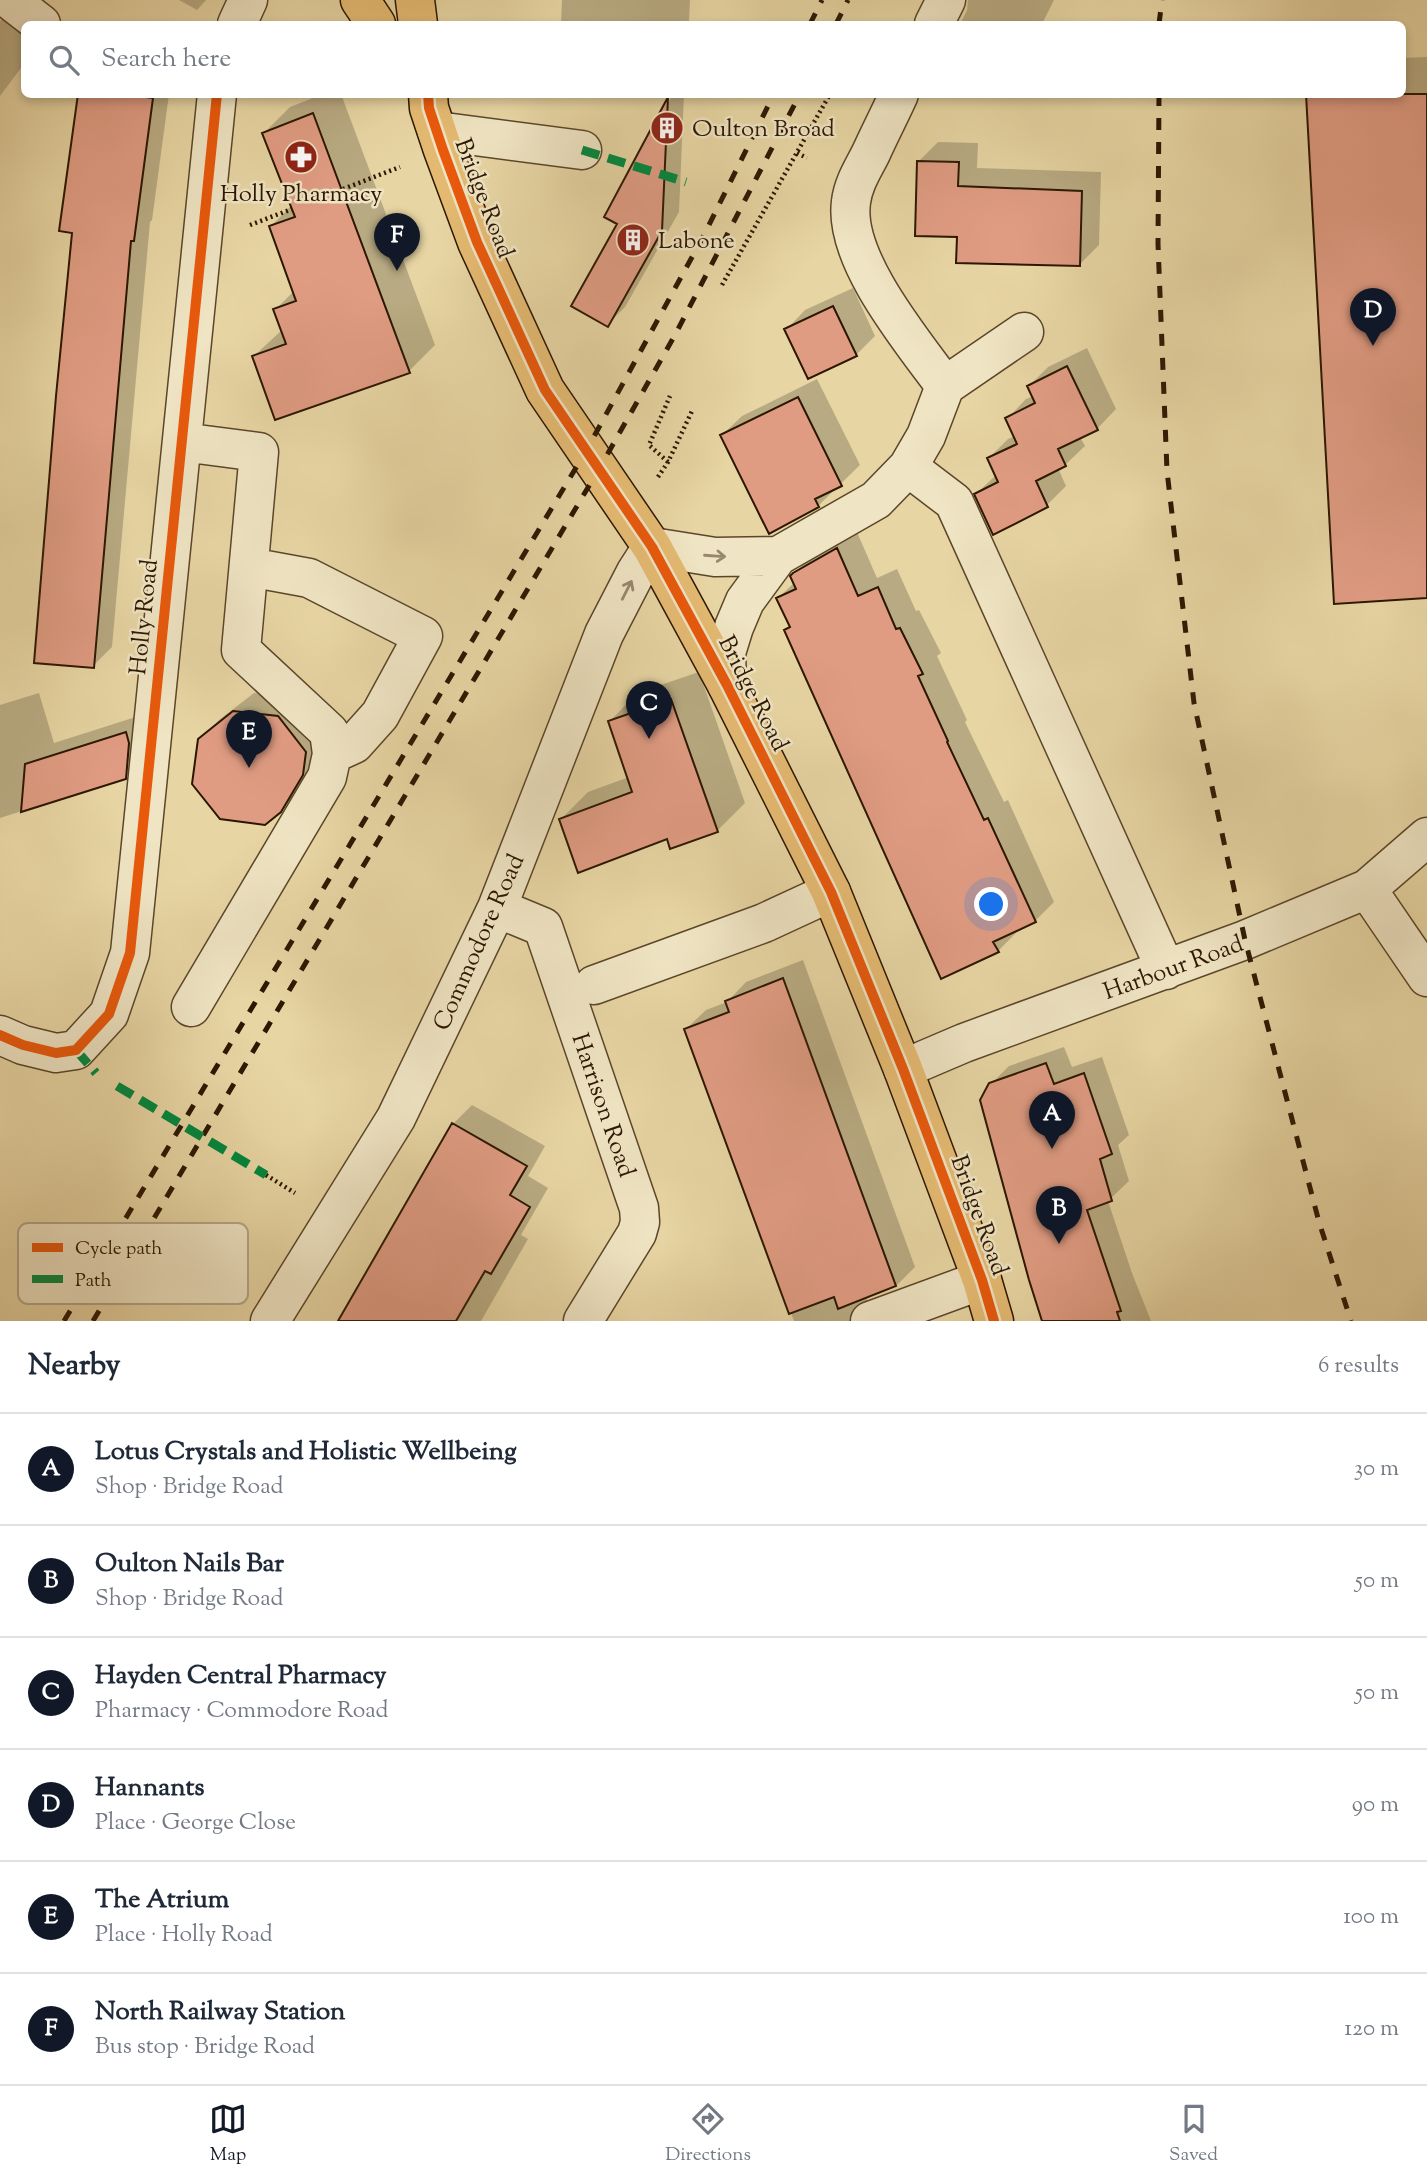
<!DOCTYPE html>
<html lang="en">
<head>
<meta charset="utf-8">
<style>
  :root { --surface:#fff; --page:#f6f6f7; --text:#1f2937; --muted:#747a83; --line:#e0e1e3; --accent:#111827 }
  body { margin:0; font-family:"Sorts Mill Goudy",serif; background:var(--page); color:var(--text) }
  .you { position:absolute; left:992px; top:905px; width:24px; height:24px; margin:-18px; border:5px solid #fff; border-radius:50%; background:#1a73e8; box-shadow:0 0 0 10px #1a73e833 }
  .badge { display:grid; place-items:center; width:46px; height:46px; border-radius:50%; background:var(--accent); color:#fff; font-size:23px; font-weight:700 }
  .pin { position:absolute; translate:-50% -58px; filter:drop-shadow(0 2px 4px #0008) }
  .pin::after { content:''; position:absolute; top:37px; width:24px; height:21px; background:inherit; clip-path:polygon(0 0,100% 0,50% 100%) }
  .list { margin:0; padding:0; list-style:none }
  h2 { display:flex; justify-content:space-between; align-items:center; height:91px; margin:0; padding:0 28px; font-size:30px }
  h2 small { font-size:23px; font-weight:400; color:var(--muted) }
  .list li { display:grid; grid-template-columns:46px 1fr auto; gap:21px; align-items:center; box-sizing:border-box; height:112px; padding:0 28px; border-top:2px solid var(--line) }
  .list b { display:block; font-size:26px; white-space:nowrap }
  .list p { margin:0; font-size:23px; white-space:nowrap; color:var(--muted) }
  .list em { font-size:23px; font-style:normal; color:var(--muted) }
  .icon { flex:none; width:38px; height:38px; fill:none; stroke:currentColor; stroke-width:2; stroke-linecap:round; stroke-linejoin:round }
  .map { position:relative; flex:none; width:1427px; height:1321px; overflow:hidden }
  .search { position:absolute; background:var(--surface); box-shadow:0 4px 10px #0003; left:21px; right:21px; top:21px; height:77px; display:flex; align-items:center; gap:18px; box-sizing:border-box; padding:0 24px; border-radius:10px; color:var(--muted); font-size:26px }
  .sheet { height:763px; background:var(--surface) }
  nav { display:flex; justify-content:space-around; align-items:center; box-sizing:border-box; height:98px; border-top:2px solid var(--line); background:var(--surface); font-size:19px; color:var(--muted) }
  nav a { display:grid; justify-items:center; gap:4px }
  nav .on { color:var(--accent) }
  .map>svg:first-child { display:block }
</style>
</head>
<body>
<div class="map">
<svg width="1427" height="1321" viewBox="0 0 1427 1321">
  <rect width="100%" height="100%" fill="#e7d5a3"/>
  <filter id="stains"><feTurbulence type="fractalNoise" baseFrequency=".00286" numOctaves="4"/><feColorMatrix values="0 0 0 0 .2 0 0 0 0 .09 0 0 0 0 .02 0 0 0 .5 -.17"/></filter>
  <radialGradient id="worn" r=".72"><stop offset=".6" stop-color="#630" stop-opacity="0"/><stop offset="1" stop-color="#630" stop-opacity=".3"/></radialGradient>
  <path fill="#0003" d="M179,0H206L197,10Z
    M562,0H690L689,21L686,24H561Z
    M968,0H1054L1042,24H960L967,10Z
    M17,4L24,24V64L0,96V21Z
    M1427,57V596L1402,94V58Z
    M79,94H169L152,220L150,222L112,647L93,666L74,231Z
    M323,94H341L435,345L409,371L276,418L254,356L282,330L275,310L294,291L271,226L292,205L264,133L290,107Z
    M673,94H684L679,212L625,307L608,324L620,223L606,216Z
    M938,142L978,143L977,168L1101,172L1099,245L1079,265L959,236L919,161Z
    M853,288L875,336L856,355L786,330L805,310Z
    M1087,348L1116,409L1097,429L1080,437L1085,446L1065,465L1058,468L1066,486L1047,505L976,494L997,474L989,458L1008,439L1015,436L1007,419L1026,399L1034,396L1029,386L1048,367Z
    M817,379L860,465L818,506L722,435L742,416Z
    M856,530L877,578L897,569L916,611L919,610L941,653L937,656L967,720L965,722L1004,802L1008,800L1054,902L1035,921L1016,929L1017,932L998,951L786,631L791,625L778,598L795,582L794,574L814,554Z
    M699,672L745,803L717,831L668,837L561,819L588,792L629,777L610,721L637,693Z
    M39,693L54,743L145,714L144,758L125,778L0,818V705Z
    M254,693L297,697L322,754L299,791L279,811L199,740L219,720Z
    M803,960L915,1267L896,1286L867,1297L868,1308L880,1321H794L686,1029L706,1010L727,1002L746,982Z
    M1064,1047L1072,1067L1102,1057L1129,1135L1118,1145L1129,1181L1108,1201L1132,1273L1151,1321H1044L990,1085L1009,1066Z
    M472,1105L545,1146L528,1176L548,1188L521,1235L528,1239L481,1321H340L453,1124Z"/>
  <path fill="#e09c83" stroke="#2c1702" stroke-width="2" d="M78,94H124L153,98L134,241H131L94,668L34,663L56,396L72,233L59,231Z
    M1306,94H1427V598L1334,604Z
    M668,97L662,231L608,327L571,306L617,224L604,217Z
    M313,113L410,373L275,420L252,356L286,344L273,309L296,301L269,226L295,217L262,133Z
    M917,161L959,162L958,186L1082,191L1080,266L956,263L957,237L915,236Z
    M833,306L857,356L808,379L784,329Z
    M1067,366L1098,430L1058,449L1066,466L1036,481L1048,507L993,535L974,494L998,482L987,458L1017,444L1005,418L1035,403L1027,386Z
    M798,397L842,486L815,499L819,507L769,534L720,435Z
    M837,548L858,596L878,587L896,629L900,628L923,674L918,676L948,741L947,742L984,820L988,818L1036,922L993,942L999,952L941,979L784,630L790,627L776,598L796,589L790,576L793,573Z
    M671,699L718,832L670,849L667,839L578,873L559,819L632,792L608,721Z
    M233,711L278,716L306,752L303,775L281,812L265,825L220,819L192,784L198,739Z
    M126,732L129,743L126,779L21,812L25,764Z
    M783,978L896,1286L838,1309L834,1297L789,1314L684,1029L729,1012L725,1001Z
    M1046,1063L1054,1084L1084,1073L1112,1154L1100,1159L1112,1201L1087,1210L1121,1311L1117,1312L1120,1321H1042L1029,1280L980,1100L989,1083Z
    M452,1123L527,1166L510,1195L530,1207L491,1274L485,1271L456,1321H338Z"/>
  <g fill="none" stroke-linecap="round" stroke-linejoin="round">
    <defs>
      <path id="minor" d="M10,0L41,24
        M237,24L248,0
        M934,24L946,0
        M899,94C890,114 880,133 871,153C863,169 853,184 851,202C843,259 913,342 945,386
        M437,131L582,150
        M182,442L259,452L241,650L329,732L332,754L327,777L191,1007
        M908,467L954,502L1166,970
        M249,567L309,578L423,636L380,715L354,744L332,754
        M727,685L726,653L734,627L745,601L778,556L876,500L908,467L926,436L945,386L1024,332
        M1367,889L1427,977
        M497,908L543,927L639,1208L640,1222L637,1233L583,1321
        M594,985L764,923L831,892
        M0,1035L23,1045L56,1053L76,1050L109,1014L130,953L217,94
        M903,1069L964,1043L1245,940L1367,889L1427,837
        M270,1321L396,1118L497,908L604,634L636,572L652,547L715,557L778,556
        M870,1321L982,1280"/>
      <path id="highway" d="M360,0L376,24
        M415,0L418,24
        M428,94L429,108L443,150L477,242L545,390L652,547L727,685L831,892L903,1069L982,1280L994,1321"/>
    </defs>
    <use href="#minor" stroke="#5b462a" stroke-width="41"/>
    <use href="#highway" stroke="#2c1702" stroke-width="41"/>
    <path stroke="#2c1702" stroke-width="4.5" stroke-dasharray="2 3.5" stroke-linecap="butt" d="M797,153L807,158
      M343,189L400,167
      M250,225L292,209
      M722,285L830,94
      M668,462L649,445L670,396
      M658,477L668,462L693,409
      M266,1175L295,1193"/>
    <use href="#minor" stroke="#efe4c3" stroke-width="38"/>
    <use href="#highway" stroke="#e4ba72" stroke-width="38"/>
    <path stroke="#2c1702" stroke-width="5" stroke-dasharray="12 12" stroke-linecap="butt" d="M810,24L822,0
      M836,24L848,0
      M1159,24L1162,0
      M1159,94L1158,244L1167,471L1194,703L1245,940L1319,1222L1351,1321
      M64,1321L586,451L703,237L774,94
      M93,1321L599,469L675,335L800,94"/>
    <path stroke="#00873e" stroke-width="9" stroke-dasharray="18 9" stroke-linecap="butt" d="M582,150L686,182
      M76,1050L96,1073
      M117,1086L266,1175"/>
    <defs>
      <path id="cycleway" d="M428,94L429,108L443,150L477,242L545,390L652,547L727,685L831,892L903,1069L982,1280L994,1321
        M0,1035L23,1045L56,1053L76,1050L109,1014L130,953L217,94"/>
    </defs>
    <use href="#cycleway" stroke="#efe4c3" stroke-width="15"/>
    <use href="#cycleway" stroke="#e8590c" stroke-width="10"/>
  </g>
  <defs><path id="oneway-shaft" d="M-6 0H5M1.5-3L5.5 0L1.5 3" fill="none" stroke-width="1.6" stroke-linecap="round" stroke-linejoin="round" transform="scale(1.75)"/></defs>
  <g stroke="#97886c">
    <use href="#oneway-shaft" transform="translate(715 556) rotate(4)"/>
    <use href="#oneway-shaft" transform="translate(627 590) rotate(-63)"/>
  </g>
  <defs>
    <symbol id="building-disc" viewBox="-11 -11 22 22"><circle r="9.5" fill="#8f2418" stroke="#efe4c3"/><path d="M-4-6H4V6H1V3H-1V6H-4ZM-2.5-4.3h1.7v1.8h-1.7ZM.8-4.3h1.7v1.8H.8ZM-2.5-1h1.7V.8h-1.7ZM.8-1h1.7V.8H.8Z" fill="#fff"/></symbol>
    <symbol id="pharmacy-disc" viewBox="-11 -11 22 22"><circle r="9.5" fill="#8f2418" stroke="#efe4c3"/><path d="M-2-6h4v4h4v4h-4v4h-4v-4h-4v-4h4Z" fill="#fff"/></symbol>
  </defs>
  <g fill-rule="evenodd">
    <use href="#building-disc" x="648" y="109" width="38" height="38"/>
    <use href="#pharmacy-disc" x="282" y="138" width="38" height="38"/>
    <use href="#building-disc" x="614" y="221" width="38" height="38"/>
  </g>
  <g text-anchor="middle" stroke-width="5" stroke-linejoin="round" paint-order="stroke">
    <g font-size="24" fill="#2c1702" stroke="#efe4c3" text-anchor="start">
      <text x="692" y="136">Oulton Broad</text>
      <text x="301" y="201" text-anchor="middle">Holly Pharmacy</text>
      <text x="658" y="248">Labone</text>
    </g>
    <g font-size="24" fill="#2c1702" stroke="#efe4c3">
      <text transform="translate(485 198) rotate(69)" y="8">Bridge Road</text>
      <text transform="translate(143 617) rotate(-84)" y="8">Holly Road</text>
      <text transform="translate(754 693) rotate(63)" y="8">Bridge Road</text>
      <text transform="translate(478 942) rotate(-66)" y="8">Commodore Road</text>
      <text transform="translate(1173 967) rotate(-20)" y="8">Harbour Road</text>
      <text transform="translate(604 1105) rotate(71)" y="8">Harrison Road</text>
      <text transform="translate(980 1215) rotate(70)" y="8">Bridge Road</text>
    </g>
  </g>
  <rect x="18" y="1223" width="230" height="81" rx="10" fill="#efe4c3" stroke="#b4a689" stroke-width="2"/>
  <rect x="32" y="1243" width="31" height="9" fill="#e8590c"/>
  <rect x="32" y="1275" width="31" height="8" fill="#00873e"/>
  <g font-size="19" fill="#2c1702">
    <text x="75" y="1254">Cycle path</text>
    <text x="75" y="1286">Path</text>
  </g>
  <rect width="100%" height="100%" filter="url(#stains)"/>
  <rect width="100%" height="100%" fill="url(#worn)"/>
</svg>
<div class="you"></div>
<div class="pin badge" style="left:1052px;top:1149px">A</div>
<div class="pin badge" style="left:1059px;top:1244px">B</div>
<div class="pin badge" style="left:649px;top:739px">C</div>
<div class="pin badge" style="left:1373px;top:346px">D</div>
<div class="pin badge" style="left:249px;top:768px">E</div>
<div class="pin badge" style="left:397px;top:271px">F</div>
<div class="search"><svg class="icon" aria-label="search" viewBox="0 0 24 24"><circle cx="10" cy="10" r="6"/><path d="M15 15l6 6"/></svg>Search here</div>
</div>
<section class="sheet">
<h2>Nearby<small>6 results</small></h2>
<ul class="list">
<li><span class="badge">A</span><div><b>Lotus Crystals and Holistic Wellbeing</b><p>Shop · Bridge Road</p></div><em>30 m</em></li>
<li><span class="badge">B</span><div><b>Oulton Nails Bar</b><p>Shop · Bridge Road</p></div><em>50 m</em></li>
<li><span class="badge">C</span><div><b>Hayden Central Pharmacy</b><p>Pharmacy · Commodore Road</p></div><em>50 m</em></li>
<li><span class="badge">D</span><div><b>Hannants</b><p>Place · George Close</p></div><em>90 m</em></li>
<li><span class="badge">E</span><div><b>The Atrium</b><p>Place · Holly Road</p></div><em>100 m</em></li>
<li><span class="badge">F</span><div><b>North Railway Station</b><p>Bus stop · Bridge Road</p></div><em>120 m</em></li>
</ul>
</section>
<nav>
<a class="on"><svg class="icon" aria-label="map" viewBox="0 0 24 24"><path d="M3 6l6-2 6 2 6-2v14l-6 2-6-2-6 2zM9 4v14M15 6v14"/></svg>Map</a>
<a><svg class="icon" aria-label="directions" viewBox="0 0 24 24"><path d="M12 3l9 9-9 9-9-9zM9 14v-3h6M13 9l2 2-2 2"/></svg>Directions</a>
<a><svg class="icon" aria-label="saved" viewBox="0 0 24 24"><path d="M7 4h10v16l-5-4-5 4z"/></svg>Saved</a>
</nav>
</body>
</html>
